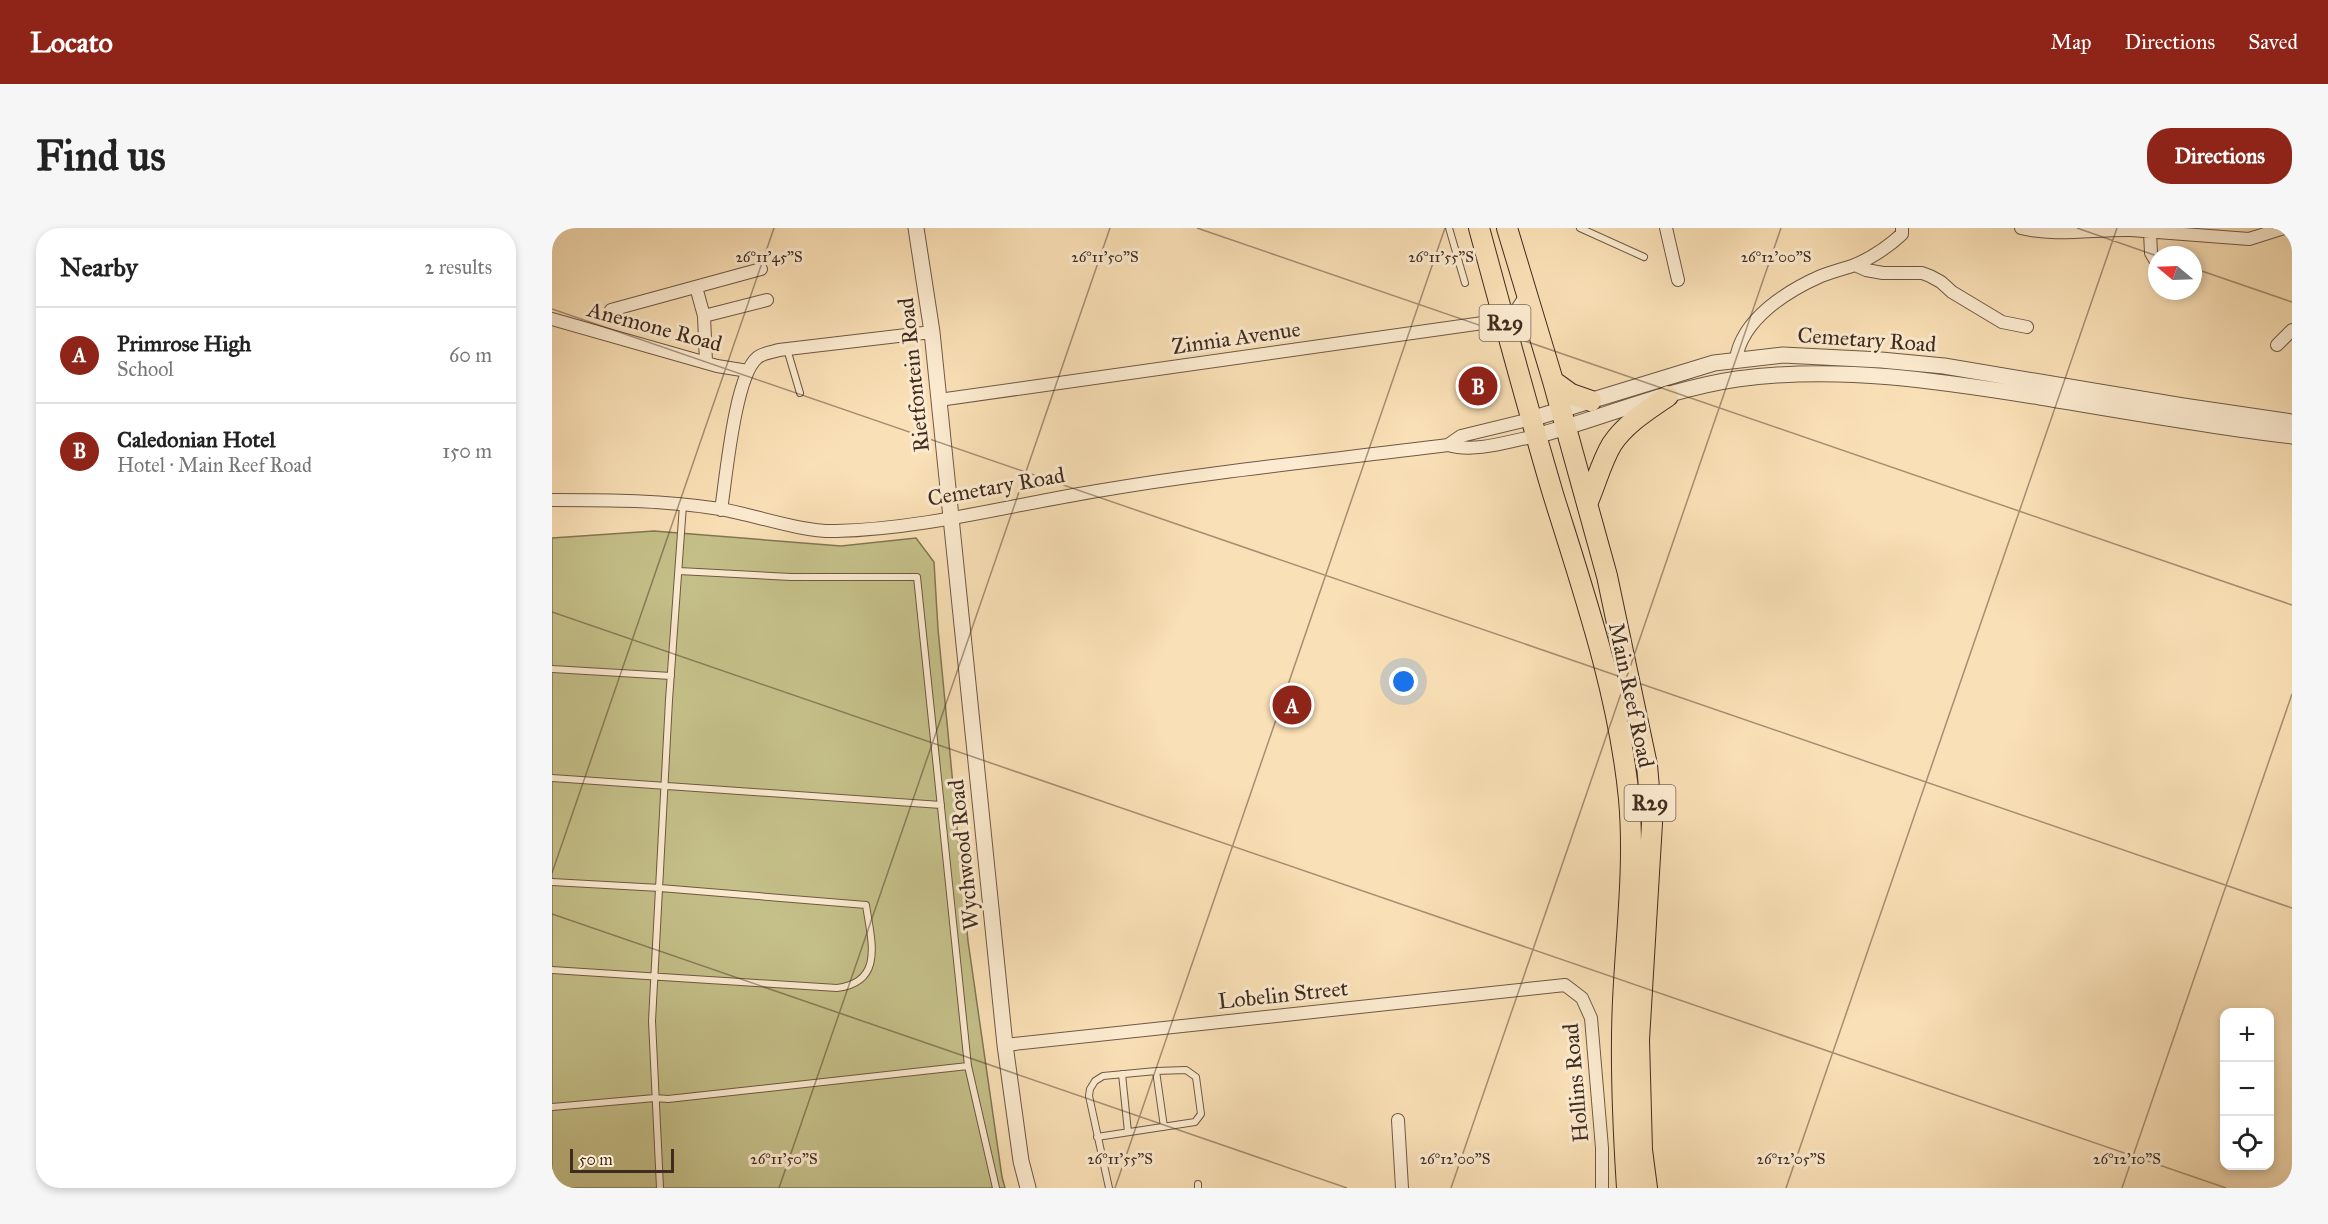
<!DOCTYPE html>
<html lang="en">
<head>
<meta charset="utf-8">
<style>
  :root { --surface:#fff; --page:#f6f6f6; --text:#222; --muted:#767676; --line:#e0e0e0; --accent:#8f2418 }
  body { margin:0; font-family:"IM FELL Great Primer",serif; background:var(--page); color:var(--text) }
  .controls { position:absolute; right:18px; bottom:18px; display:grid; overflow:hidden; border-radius:12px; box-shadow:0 3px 9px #0003 }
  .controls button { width:54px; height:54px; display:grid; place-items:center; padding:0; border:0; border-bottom:2px solid var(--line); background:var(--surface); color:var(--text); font:30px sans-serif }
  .compass { position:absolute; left:1596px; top:18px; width:54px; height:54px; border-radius:50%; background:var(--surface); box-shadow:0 3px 9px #0003; rotate:289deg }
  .scale { position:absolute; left:18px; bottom:15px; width:104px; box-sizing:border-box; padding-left:6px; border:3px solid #3f2b20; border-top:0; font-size:16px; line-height:21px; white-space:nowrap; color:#3f2b20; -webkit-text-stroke:4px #fcebd0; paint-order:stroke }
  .you { position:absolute; left:852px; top:454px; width:21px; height:21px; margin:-15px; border:4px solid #fff; border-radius:50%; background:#1a73e8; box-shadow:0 0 0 9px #1a73e833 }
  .badge { display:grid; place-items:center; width:39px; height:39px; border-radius:50%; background:var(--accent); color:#fff; font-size:20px; font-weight:700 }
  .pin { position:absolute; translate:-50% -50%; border:3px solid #fff; box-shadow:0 2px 6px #0006 }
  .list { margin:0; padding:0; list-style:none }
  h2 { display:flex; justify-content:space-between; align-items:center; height:78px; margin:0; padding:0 24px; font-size:26px }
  h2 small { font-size:20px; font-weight:400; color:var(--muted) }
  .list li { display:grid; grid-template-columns:39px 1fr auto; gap:18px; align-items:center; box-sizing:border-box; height:96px; padding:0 24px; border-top:2px solid var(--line) }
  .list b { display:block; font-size:22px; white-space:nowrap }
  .list p { margin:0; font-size:20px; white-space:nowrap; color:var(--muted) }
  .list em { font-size:20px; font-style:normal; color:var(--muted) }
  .icon { flex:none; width:33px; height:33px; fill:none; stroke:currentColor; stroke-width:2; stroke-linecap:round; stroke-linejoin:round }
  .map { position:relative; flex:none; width:1740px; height:960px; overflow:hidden; border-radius:24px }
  header { display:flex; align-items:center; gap:36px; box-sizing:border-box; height:84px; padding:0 30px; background:var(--accent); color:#fff }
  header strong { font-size:28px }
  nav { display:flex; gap:33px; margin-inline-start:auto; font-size:21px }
  .intro { display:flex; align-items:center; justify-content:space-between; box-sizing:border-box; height:144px; padding:0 36px }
  h1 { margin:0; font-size:42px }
  .button { padding:15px 27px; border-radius:24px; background:var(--accent); color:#fff; font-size:21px; font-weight:700 }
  main { display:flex; gap:36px; padding:0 36px }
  aside { flex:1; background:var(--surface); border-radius:24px; box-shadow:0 3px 9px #0003 }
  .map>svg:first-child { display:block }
</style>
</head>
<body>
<header>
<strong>Locato</strong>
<nav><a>Map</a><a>Directions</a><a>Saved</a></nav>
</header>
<div class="intro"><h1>Find us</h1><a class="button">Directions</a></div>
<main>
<aside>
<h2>Nearby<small>2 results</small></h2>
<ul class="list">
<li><span class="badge">A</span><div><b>Primrose High</b><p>School</p></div><em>60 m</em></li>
<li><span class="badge">B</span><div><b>Caledonian Hotel</b><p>Hotel · Main Reef Road</p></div><em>150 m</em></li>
</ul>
</aside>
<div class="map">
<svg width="1740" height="960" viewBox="0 0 1740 960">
  <rect width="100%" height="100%" fill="#fae0b6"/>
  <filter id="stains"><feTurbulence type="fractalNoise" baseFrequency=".00333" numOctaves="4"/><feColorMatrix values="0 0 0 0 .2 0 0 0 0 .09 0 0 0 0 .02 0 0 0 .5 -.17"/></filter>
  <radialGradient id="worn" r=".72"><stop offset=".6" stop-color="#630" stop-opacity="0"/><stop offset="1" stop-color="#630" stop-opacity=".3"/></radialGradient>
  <path fill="#c5c089" stroke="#827654" stroke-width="1.5" d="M102,303L289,318L364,310L382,334L386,401L416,713L450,949L453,960H0V310Z"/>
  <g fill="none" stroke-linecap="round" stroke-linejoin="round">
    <defs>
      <path id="service" d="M897,0L913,55
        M1028,0L1092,29
        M235,121L248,165
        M127,343L239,349H365L416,838L444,960
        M0,441L119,448
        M0,550L389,577
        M0,654L108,660L314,677C319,712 333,754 285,760L0,742
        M604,843L612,899
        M570,846L576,904
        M0,879L103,870L116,871L416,838
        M545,909L643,894L649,886L644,849L634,842L604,843L551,848L543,853L538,861L537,868L557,960
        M646,956V960
        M108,960L100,793L117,472L131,277"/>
      <path id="minor" d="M1114,0L1126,52
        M1469,0C1504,9 1543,1 1579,2L1581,0
        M1579,2L1697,11L1732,0
        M1598,4L1599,25L1605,35
        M1303,37L1314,42L1331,45H1370L1378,48L1389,54L1400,64L1450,94L1475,99
        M144,59L152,88L154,134
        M1620,63V64
        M59,82L209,41
        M152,88L215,72
        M0,91L165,138L196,143
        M1725,117L1740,102
        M1184,131C1190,91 1235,63 1269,48C1279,44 1290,41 1300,38C1318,31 1336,19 1350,6V0
        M387,172L952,92L963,84L975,66
        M896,217L909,208L979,191
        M0,272C56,272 112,272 168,281C203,287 249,304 284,303C371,301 459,277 545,263C661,243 779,232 896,217C924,225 957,213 984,208
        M169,282C174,250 183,148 205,130C210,125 221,124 227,122L380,104
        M453,817L1013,757L1030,770L1039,790L1050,920V960
        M846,892L850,960"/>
      <path id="tertiary" d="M364,0L380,104L453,817L469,933L476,960
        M979,191L1162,135L1231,127L1329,132L1392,138L1631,178L1740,194
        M984,208C1050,190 1117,161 1185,151C1287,137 1388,153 1488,169C1572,183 1656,198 1740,208"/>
      <path id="primary" d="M927,0C951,89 975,178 1001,266C1032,365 1067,467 1077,571C1083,638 1074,706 1071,773C1068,835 1071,898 1075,960
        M955,0L1001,153L1055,348L1095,537L1100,595L1087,812L1090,922L1095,960
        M1001,153L1019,166L1039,173
        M1035,276C1044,256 1049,234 1060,216C1074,195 1096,182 1116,168"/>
    </defs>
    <use href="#service" stroke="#6e5846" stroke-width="8"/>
    <use href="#minor" stroke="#6e5846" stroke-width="14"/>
    <use href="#tertiary" stroke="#6e5846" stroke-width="17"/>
    <use href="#primary" stroke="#3f2b20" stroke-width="22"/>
    <use href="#service" stroke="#fcebd0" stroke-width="6"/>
    <use href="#minor" stroke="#fcebd0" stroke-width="12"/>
    <use href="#tertiary" stroke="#fcebd0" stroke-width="15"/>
    <use href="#primary" stroke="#fae0b6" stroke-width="20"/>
  </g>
  <path fill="none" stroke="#3f2b20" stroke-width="1.5" stroke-opacity="0.45" d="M645,0L1740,377M1525,0L1605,28M1641,40L1740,74M0,81L1740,680M0,384L1674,960M0,645L222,0M0,686L795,960M227,960L558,0M563,960L893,0M899,960L1229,0M1234,960L1565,0M1570,960L1740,466"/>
  <g text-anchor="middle" stroke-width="6" stroke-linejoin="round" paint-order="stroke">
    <g fill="#fcebd0" stroke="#786555" stroke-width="1.5">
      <rect x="927.5" y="77" width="51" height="36" rx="4.5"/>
      <rect x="1072.5" y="557" width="51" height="36" rx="4.5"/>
    </g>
    <g font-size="21" font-weight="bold" fill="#3f2b20">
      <text x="953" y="102">R29</text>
      <text x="1098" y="582">R29</text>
    </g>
    <g font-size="22" fill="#3f2b20" stroke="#fcebd0">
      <text transform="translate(103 98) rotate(15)" y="8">Anemone Road</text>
      <text transform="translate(684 109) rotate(-8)" y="8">Zinnia Avenue</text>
      <text transform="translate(1315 111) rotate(4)" y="8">Cemetary Road</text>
      <text transform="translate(361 147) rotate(-96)" y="8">Rietfontein Road</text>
      <text transform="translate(444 258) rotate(-10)" y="8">Cemetary Road</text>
      <text transform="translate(1080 467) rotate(78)" y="8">Main Reef Road</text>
      <text transform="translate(411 627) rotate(-96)" y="8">Wychwood Road</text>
      <text transform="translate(731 766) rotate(-6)" y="8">Lobelin Street</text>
      <text transform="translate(1023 855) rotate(-95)" y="8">Hollins Road</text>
    </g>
  </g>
  <g font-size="15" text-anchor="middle" fill="#3f2b20" stroke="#fcebd0" stroke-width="6" stroke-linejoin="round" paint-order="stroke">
    <text x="217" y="34">26°11'45"S</text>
    <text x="553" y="34">26°11'50"S</text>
    <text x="889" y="34">26°11'55"S</text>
    <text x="1224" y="34">26°12'00"S</text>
    <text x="232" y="936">26°11'50"S</text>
    <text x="568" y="936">26°11'55"S</text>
    <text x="903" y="936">26°12'00"S</text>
    <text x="1239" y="936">26°12'05"S</text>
    <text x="1575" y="936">26°12'10"S</text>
  </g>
  <rect width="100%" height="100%" filter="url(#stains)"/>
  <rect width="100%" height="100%" fill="url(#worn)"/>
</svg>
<div class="controls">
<button>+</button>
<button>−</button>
<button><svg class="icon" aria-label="locate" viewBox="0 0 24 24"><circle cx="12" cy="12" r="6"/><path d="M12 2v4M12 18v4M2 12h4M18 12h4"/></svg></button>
</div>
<svg class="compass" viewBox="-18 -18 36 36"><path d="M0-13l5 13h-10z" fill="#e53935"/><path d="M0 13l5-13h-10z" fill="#767676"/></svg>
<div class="scale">50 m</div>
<div class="you"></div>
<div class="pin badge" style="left:740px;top:477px">A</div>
<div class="pin badge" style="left:926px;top:158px">B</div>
</div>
</main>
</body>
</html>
